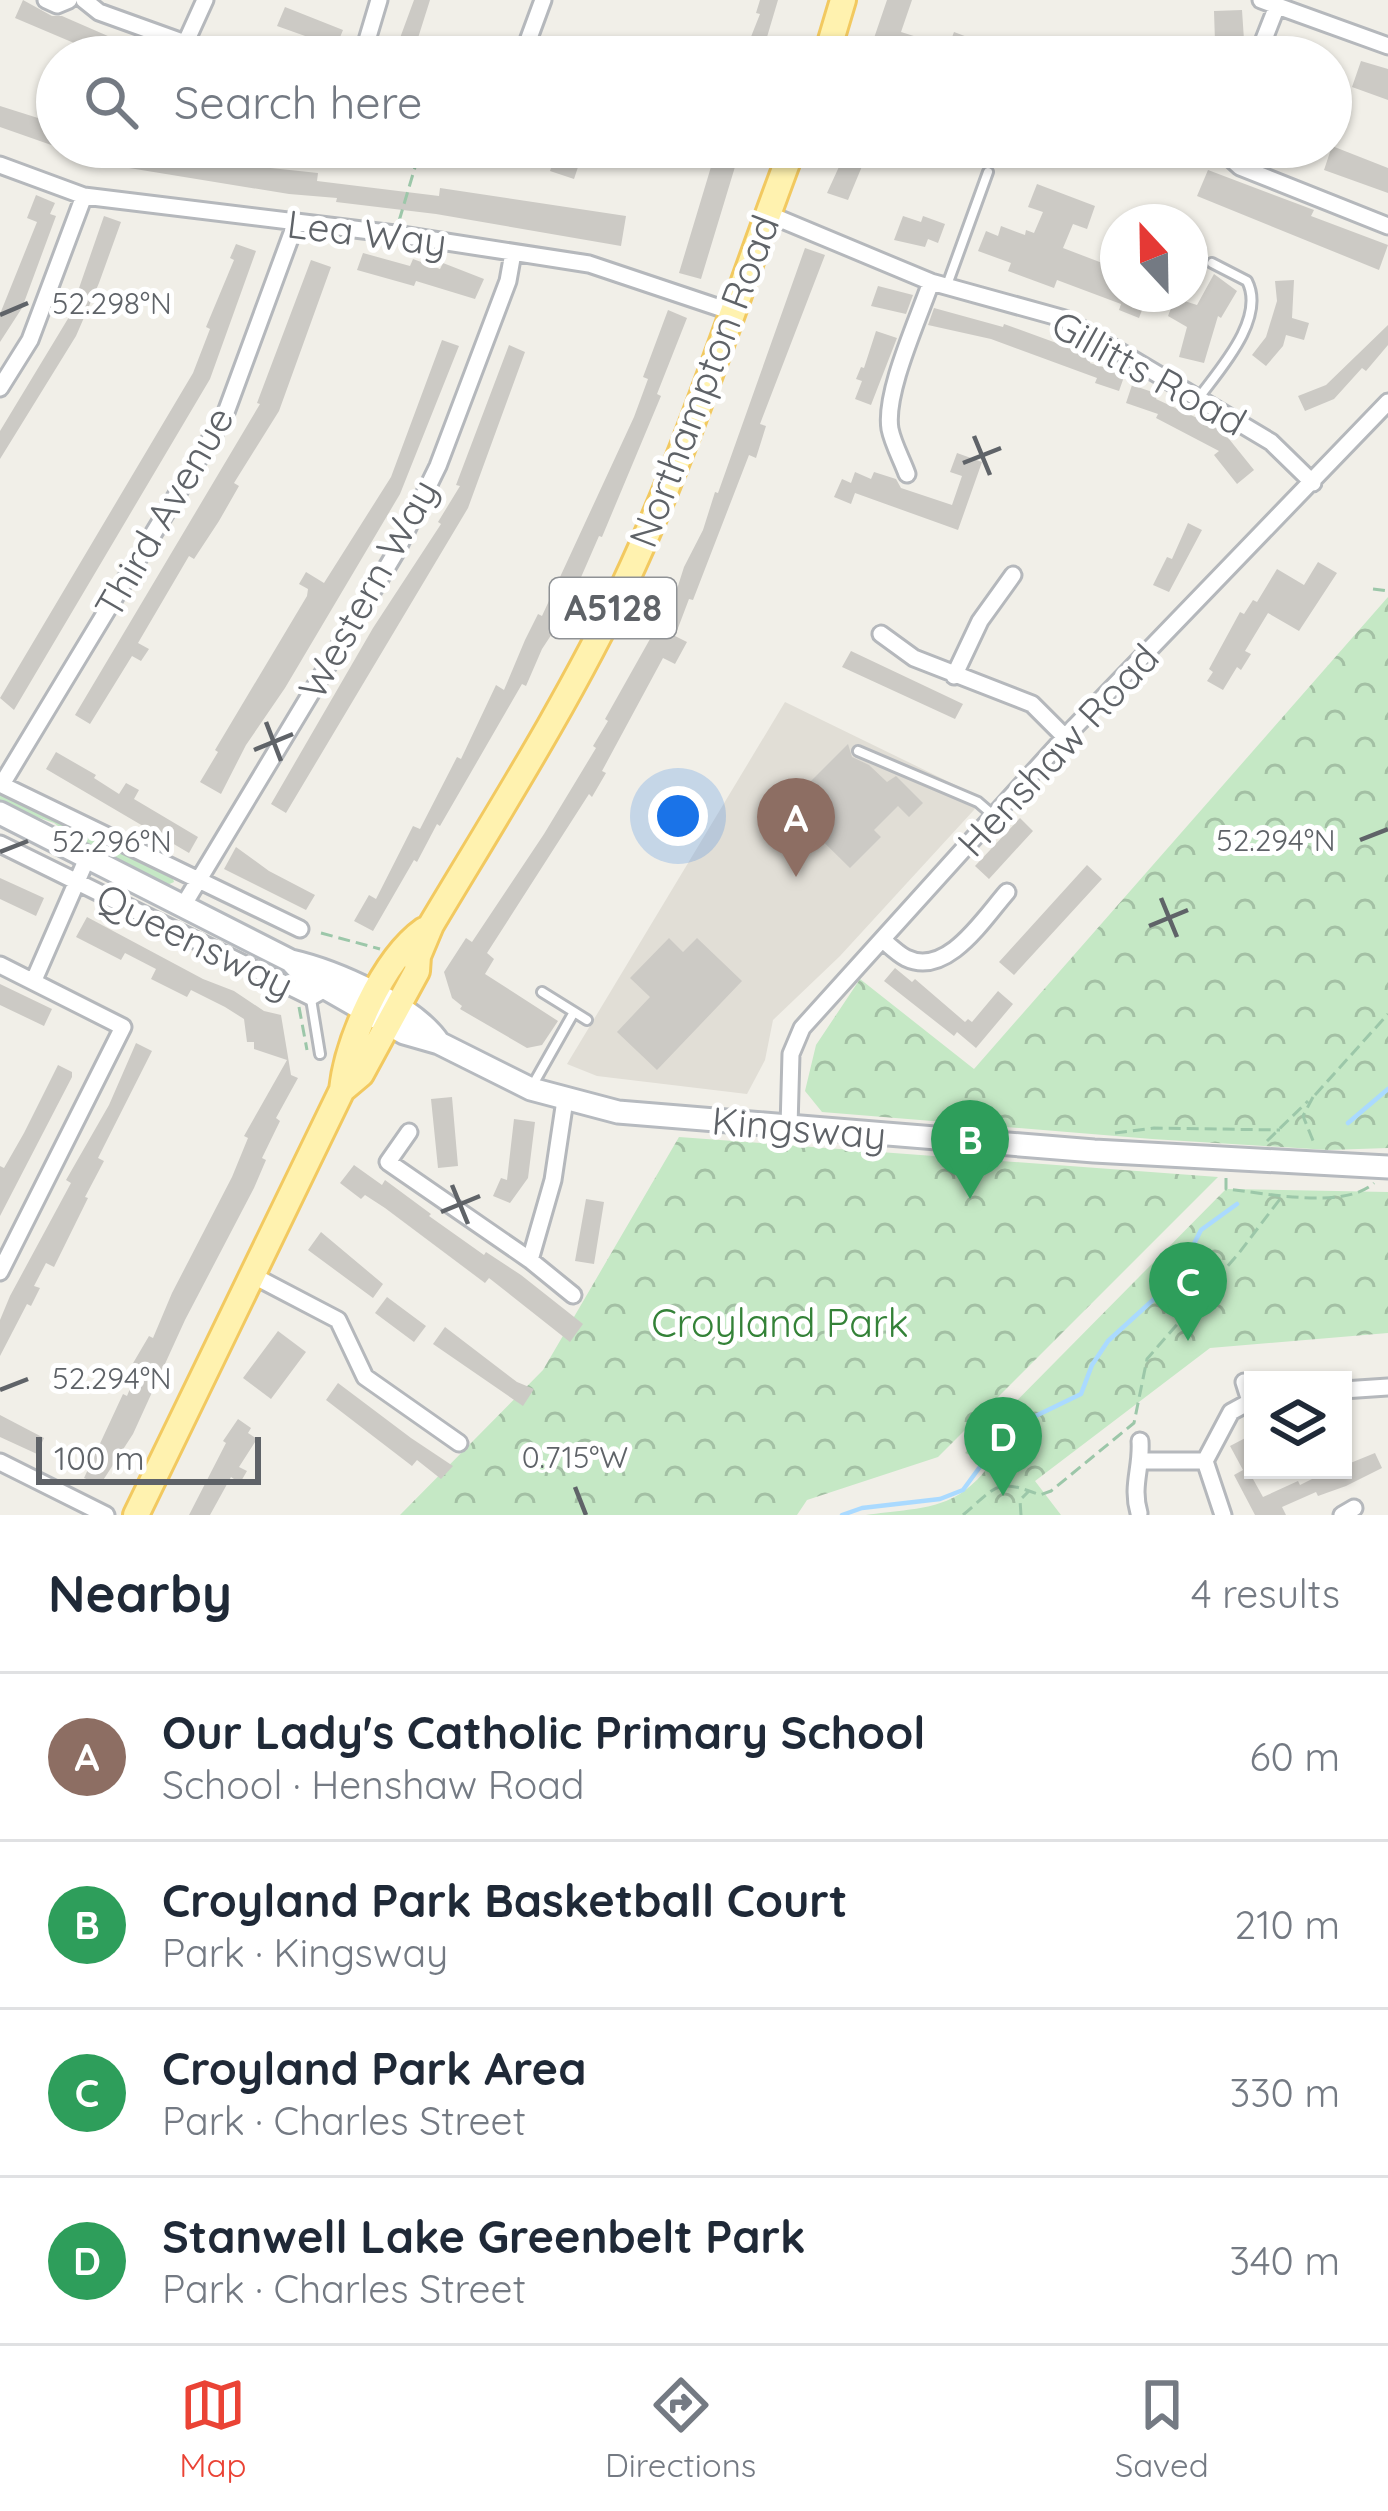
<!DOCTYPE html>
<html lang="en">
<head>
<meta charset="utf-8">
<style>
  :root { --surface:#fff; --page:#f2f2f3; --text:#1f2937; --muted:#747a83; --line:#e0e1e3; --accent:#ea4335 }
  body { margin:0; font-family:Quicksand,sans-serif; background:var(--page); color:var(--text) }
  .controls { position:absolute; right:36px; bottom:36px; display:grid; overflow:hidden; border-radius:0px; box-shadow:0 3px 9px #0004 }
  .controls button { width:108px; height:108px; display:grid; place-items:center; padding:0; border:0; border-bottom:3px solid var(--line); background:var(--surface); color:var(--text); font:60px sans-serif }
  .compass { position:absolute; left:1100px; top:204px; width:108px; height:108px; border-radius:50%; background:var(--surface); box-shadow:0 3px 9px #0004; rotate:338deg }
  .scale { position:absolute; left:36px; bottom:30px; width:225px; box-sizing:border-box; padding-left:12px; border:6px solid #5f6368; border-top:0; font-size:33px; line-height:42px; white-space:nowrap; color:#5f6368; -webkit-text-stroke:9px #fff; paint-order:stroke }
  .you { position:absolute; left:678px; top:816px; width:42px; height:42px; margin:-30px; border:9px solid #fff; border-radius:50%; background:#1a73e8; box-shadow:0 0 0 18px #1a73e833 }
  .badge { display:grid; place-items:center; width:78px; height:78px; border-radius:50%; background:var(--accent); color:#fff; font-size:39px; font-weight:700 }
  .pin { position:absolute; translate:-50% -99px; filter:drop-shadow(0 3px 6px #0008) }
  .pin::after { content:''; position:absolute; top:63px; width:42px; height:36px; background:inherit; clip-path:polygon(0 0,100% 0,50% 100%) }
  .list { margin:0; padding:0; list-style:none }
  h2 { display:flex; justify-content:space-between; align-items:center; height:156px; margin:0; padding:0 48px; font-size:51px }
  h2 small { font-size:39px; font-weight:400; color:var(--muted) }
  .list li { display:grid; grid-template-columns:78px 1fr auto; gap:36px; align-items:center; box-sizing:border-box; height:168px; padding:0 48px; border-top:3px solid var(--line) }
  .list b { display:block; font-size:45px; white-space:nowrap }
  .list p { margin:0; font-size:39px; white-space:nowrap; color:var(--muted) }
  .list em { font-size:39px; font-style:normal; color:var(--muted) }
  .icon { flex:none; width:66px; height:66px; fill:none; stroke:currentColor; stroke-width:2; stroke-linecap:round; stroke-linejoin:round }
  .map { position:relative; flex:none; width:1388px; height:1515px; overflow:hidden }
  .search { position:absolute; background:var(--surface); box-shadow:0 3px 9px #0004; left:36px; right:36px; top:36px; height:132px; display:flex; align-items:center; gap:30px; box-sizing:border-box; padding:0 42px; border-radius:66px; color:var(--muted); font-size:45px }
  .sheet { height:828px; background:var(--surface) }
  nav { display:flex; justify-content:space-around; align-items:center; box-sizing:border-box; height:168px; border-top:3px solid var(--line); background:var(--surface); font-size:33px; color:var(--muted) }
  nav a { display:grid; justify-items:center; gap:6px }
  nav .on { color:var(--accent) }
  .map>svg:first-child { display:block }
</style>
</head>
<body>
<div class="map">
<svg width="1388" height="1515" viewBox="0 0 1388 1515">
  <defs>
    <pattern id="park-crowns" width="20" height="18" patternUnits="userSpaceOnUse" patternTransform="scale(3)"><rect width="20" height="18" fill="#c5e8c5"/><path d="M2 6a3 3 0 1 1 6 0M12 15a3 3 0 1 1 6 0" fill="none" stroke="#a3c0a4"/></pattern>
  </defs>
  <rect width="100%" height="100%" fill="#f1efe8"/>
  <path fill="#e1ded6" d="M785,702L984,799L840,956L773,1020L765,1060L747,1094L597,1076L567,1064Z"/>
  <path fill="#c5e8c5" d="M0,790L171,873L174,882L165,886L87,847L54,823L0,804Z"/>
  <path fill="url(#park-crowns)" d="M1388,597V1148L1329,1150L1152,1139L822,1112L805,1091L816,1045L860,979L974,1069Z
    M679,1137L1218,1177L938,1457L807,1500L797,1515H400L543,1370Z
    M1226,1189L1388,1192V1333L1210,1348L1035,1481L1061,1515H866C921,1507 956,1512 990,1464L965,1453Z"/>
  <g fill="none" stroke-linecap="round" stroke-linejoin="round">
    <path stroke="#aadaff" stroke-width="4.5" d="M1348,1123L1388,1089
      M842,1515L862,1508L940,1499L963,1490L1007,1430L1081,1394L1092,1365L1108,1341L1176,1279L1201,1230L1237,1204"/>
  </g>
  <path fill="#cccac5" d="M23,0L52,16H62L156,57H107L15,18Z
    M414,0H430L412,57H393Z
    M760,0H778L767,37L773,39L766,57H743L760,14L756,13Z
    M887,0H912L901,32L917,37L912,54L873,41Z
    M285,7L343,30L336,47L277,26Z
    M1242,10L1244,40L1215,42L1214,11Z
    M954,32L1018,56V57H972L948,48Z
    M1361,61L1388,69V100L1352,87Z
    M0,106L57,124V147L0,127Z
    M1332,146L1388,168V193L1324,170Z
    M93,147L174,159L175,151L197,153L196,160L318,173L317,181L439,196L440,188L626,216L621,246L436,214L336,202L337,198L289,194L123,167L90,158Z
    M547,147L580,161L574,179L550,171L552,165L507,148Z
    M717,147H741L701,279L679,273Z
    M848,147H870L848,200L827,193Z
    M1208,170L1314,210L1311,216L1388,245L1379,270L1197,196Z
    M1037,184L1095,206L1087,229L1073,224L1063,248L1118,269V294H1148L1139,318L1119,310L1121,304L1057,280L1054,288L1008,271L1011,263L978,251L986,231L998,236L1001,226L1025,235L1026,230L1034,233L1043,212L1028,207Z
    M36,195L55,203L50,214L56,216L22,308L0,342V314L37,222L27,218Z
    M104,216L121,222L99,283L76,336L0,459V431L69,317Z
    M903,216L921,222L923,216L945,224L938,243L928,239L925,247L894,240Z
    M236,244L256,251L210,379L14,710L0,698L193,373L210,329L206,327L234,260L230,258Z
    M805,248L825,255L760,424L766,426L756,458L749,455L693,600L689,599L675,636L687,642L675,664L663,658L602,771L606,773L592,797L589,794L487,953L494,959L485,974L558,1021L542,1045L527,1048L460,1009L462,1006L452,998L444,972L466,938L472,942L544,834L596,748L593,746L608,721L605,719L668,607L671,608L684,567L703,530L715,492L718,493Z
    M363,253L410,266L413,259L440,269L443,263L484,279L475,299L416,281L414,286L357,270Z
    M311,260L331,267L279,411L234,483L239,486L219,521L194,559L189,556L138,643L149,649L141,661L132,656L90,724L75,715L260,404L257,403Z
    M1214,274L1237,291L1221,318L1218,316L1204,363L1179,357L1187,327L1168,316L1175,298L1197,305Z
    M1294,280L1292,318L1309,323L1304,340L1286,335L1283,346L1266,366L1252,355L1266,337L1277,301L1275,281Z
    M878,286L913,295L906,314L871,306Z
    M934,308L1003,327L1004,324L1092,356L1090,363L1125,374L1119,391L1095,383L1097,378L991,339L928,325Z
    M668,310L687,318L657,394L661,396L602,537L599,536L565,614L542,649L526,686L522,684L440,826L437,824L417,862L414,860L373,931L354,921L369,895L376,899L413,826L420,829L457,757L461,759L496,685L504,690L525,640L538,614L542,616L634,417L648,379L643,377Z
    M1388,325V345L1366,371L1362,368L1334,399L1305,411L1298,396L1326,385Z
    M876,331L897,338L871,405L855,399L862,381L856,379L861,367L864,368Z
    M442,340L459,346L400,494L285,688L246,745L221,794L200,782L218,752L215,750L307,596L308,589L299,584L306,572L324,583L391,477Z
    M509,345L525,352L468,508L286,813L271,804L373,628L441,524L438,522L460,486L456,485Z
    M1132,385L1158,394L1156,399L1221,429L1254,470L1237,484L1214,455L1219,451L1156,418L1158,414L1126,403Z
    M957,453L982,462L958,530L855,493L851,504L834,497L842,479L851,483L855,472L871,479L874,472L896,479L901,488L952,505L962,476L950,472Z
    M1188,523L1202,530L1169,592L1153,585L1167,557L1172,559Z
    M1318,562L1337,573L1299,631L1268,613L1245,651L1251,654L1241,670L1237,667L1223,690L1207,681L1213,672L1209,669L1240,612L1244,614L1253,600L1257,602L1277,569L1304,585Z
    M851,651L963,704L955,719L842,667Z
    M848,744L852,757L869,765L887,782L896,776L923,803L909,817L898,806L874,830L881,837L850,868L793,812L802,802L796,796Z
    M56,752L96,775L94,778L119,794L126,783L139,790L134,799L198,837L189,853L46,769Z
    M1020,818L1033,831L989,879L975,866Z
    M236,847L269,871L315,895L306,910L224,869Z
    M1087,865L1102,879L1014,975L999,962Z
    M0,878L44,898L36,916L0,899Z
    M87,917L203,979L234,991L264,1011L281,1015L291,1075L298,1078L276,1118L280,1121L262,1158L266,1160L254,1188L185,1320L133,1434L100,1485L84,1478L123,1394L127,1396L136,1374L129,1370L149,1336L153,1338L172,1293L232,1177L248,1138L244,1136L287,1060L254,1049V1042H247L244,1019L225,1007L191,990L187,997L151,979L156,969L125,953L121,960L76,937Z
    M669,938L683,952L697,938L742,981L657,1070L617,1032L650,997L630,978Z
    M895,968L912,982L915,979L965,1022L968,1019L972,1022L998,991L1013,1004L976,1048L957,1032L954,1036L884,981Z
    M0,984L52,1009L44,1026L0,1005Z
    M136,1043L152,1051L98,1158L104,1161L85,1197L88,1198L54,1267L46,1263L34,1286L40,1288L31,1306L27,1304L0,1356V1320L10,1296L71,1183L66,1180L109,1105Z
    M58,1065L72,1072V1077L0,1216V1166L4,1168L24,1133Z
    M452,1097L458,1166L438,1168L431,1099Z
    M514,1119L535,1122L528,1178L510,1203L493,1196L501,1178L507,1180Z
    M354,1165L382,1185L385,1180L431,1214L429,1216L484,1255L486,1252L521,1275L583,1324L570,1342L489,1278L485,1283L385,1208L365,1195L361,1199L340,1183Z
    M586,1199L604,1202L594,1264L575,1261Z
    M321,1232L383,1284L373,1298L308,1250Z
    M387,1297L426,1326L414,1342L375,1313Z
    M445,1327L517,1382L534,1389L523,1406L433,1344Z
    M278,1331L306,1352L271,1399L243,1378Z
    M338,1383L411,1438L453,1466L441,1479L417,1460L412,1466L326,1400Z
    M0,1415L44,1438L37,1454L0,1437Z
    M238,1419L251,1428L248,1433L257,1439L239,1467L247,1471L240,1483L231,1477L210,1515H189L226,1443L223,1441Z
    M1253,1434V1479L1263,1497L1298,1481L1300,1485L1328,1471L1343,1470V1466L1375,1453L1382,1468L1346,1486L1318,1496L1316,1492L1282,1507L1286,1515H1255L1234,1475L1243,1470L1230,1446Z"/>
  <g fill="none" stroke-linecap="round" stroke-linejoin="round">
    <defs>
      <path id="lane" d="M833,38L879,57
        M947,285L988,172
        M1200,396C1221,368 1266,318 1247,281L1212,263
        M858,751L978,802L993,815
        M542,992L587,1020
        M311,999L320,1054
        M531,1088L574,1012"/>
      <path id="street" d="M46,0L57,5L69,0
        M84,0L99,12L224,57
        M1261,0L1388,46
        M185,44L205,0
        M362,57L379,0
        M522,57L543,0
        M1257,57L1277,6
        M1226,147L1230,158L1240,167L1388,226
        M0,165L84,196L395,234L589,264L732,312
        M768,214L931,282L1065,319L1271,442L1313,483
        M0,388L30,340L84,196
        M907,474C902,460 893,444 890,429C884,393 918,320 931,282
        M881,634L914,658L1032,704L1065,737
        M954,676L980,621L1013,575
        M0,784L300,929
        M2,784L225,415L295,225
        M0,844L311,997L325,989
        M183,906L396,552L438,466L508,281L513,253
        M883,940C890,946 898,954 906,958C947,978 984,918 1007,892
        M0,965L123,1027L0,1272
        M34,980L88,856
        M789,1127L791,1054L802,1028L1065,737L1388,402
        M409,1132L388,1162L530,1260L573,1295
        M530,1260L553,1180L565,1100
        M252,1275L338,1320L365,1377L459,1443
        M1244,1382L1250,1401
        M1343,1390L1388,1387
        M1141,1461H1205
        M0,1462L106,1515
        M1139,1513C1131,1486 1142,1467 1140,1441
        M1223,1515L1205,1461L1231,1412L1253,1400
        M1342,1515L1354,1508"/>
      <path id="secondary" d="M0,813L291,961C335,971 415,1006 439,1043
        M291,961L306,977L404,1033L439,1043L531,1089L618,1112L1094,1151L1388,1167"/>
      <path id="primary" d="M826,57L843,0
        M342,1090L361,1074L417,971L418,956L431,925C498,813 569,701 625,583C691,442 738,292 793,147
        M136,1515L342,1090C347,1042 382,960 424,930"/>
    </defs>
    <use href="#lane" stroke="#b5b8bc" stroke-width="14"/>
    <use href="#street" stroke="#b5b8bc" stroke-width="21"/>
    <use href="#secondary" stroke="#b6babf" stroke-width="27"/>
    <use href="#primary" stroke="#f2c960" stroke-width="30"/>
    <path stroke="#9cc7a9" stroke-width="3" stroke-dasharray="12 6" stroke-linecap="butt" d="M399,221L421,147
      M1373,589L1388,591
      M321,933L380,949
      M299,1007L307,1050
      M1315,1095L1388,1014
      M1313,1097L1303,1116L1314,1143
      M1115,1133L1154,1128L1280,1130
      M1267,1141L1308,1101
      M1226,1178V1189C1265,1193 1345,1210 1374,1183
      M963,1515C998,1485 996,1478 1040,1495L1051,1491L1134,1423L1147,1359L1239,1253L1283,1195
      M1021,1515L1020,1500L1029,1491"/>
    <use href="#lane" stroke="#fff" stroke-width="8"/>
    <use href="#street" stroke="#fff" stroke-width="15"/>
    <use href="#secondary" stroke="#fff" stroke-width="21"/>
    <use href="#primary" stroke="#fff2af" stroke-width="24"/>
  </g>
  <path fill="none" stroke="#5f6368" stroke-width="4.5" d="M0,315L28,303M974,436L990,475M963,463L1001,448M266,722L281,761M254,750L293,734M1360,840L1388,829M0,852L28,841M1161,898L1177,937M1149,926L1188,910M452,1185L468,1224M441,1212L480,1196M0,1390L28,1379M575,1487L586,1515"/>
  <g text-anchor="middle" stroke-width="10" stroke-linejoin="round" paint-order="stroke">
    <rect fill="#fff" stroke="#8f9295" stroke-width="3" x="550" y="578" width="126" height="60" rx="9"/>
    <g font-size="36" font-weight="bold" fill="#5f6368">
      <text x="613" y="621">A5128</text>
    </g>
    <g font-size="39" fill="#5f6368" stroke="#fff">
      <text transform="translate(367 233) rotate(7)" y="14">Lea Way</text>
      <text transform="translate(1149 373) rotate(29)" y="14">Gillitts Road</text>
      <text transform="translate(704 381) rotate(-69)" y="14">Northampton Road</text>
      <text transform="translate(164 512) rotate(-60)" y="14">Third Avenue</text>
      <text transform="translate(368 589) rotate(-61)" y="14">Western Way</text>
      <text transform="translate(1058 750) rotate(-47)" y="14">Henshaw Road</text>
      <text transform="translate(195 941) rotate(26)" y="14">Queensway</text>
      <text transform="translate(799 1128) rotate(5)" y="14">Kingsway</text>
    </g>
    <g font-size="39" fill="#348238" stroke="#fff">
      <text x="780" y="1337">Croyland Park</text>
    </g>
  </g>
  <g font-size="30" text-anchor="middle" fill="#5f6368" stroke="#fff" stroke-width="10" stroke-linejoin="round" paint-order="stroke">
    <text x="112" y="314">52.298°N</text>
    <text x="1276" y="851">52.294°N</text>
    <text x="112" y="852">52.296°N</text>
    <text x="112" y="1389">52.294°N</text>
    <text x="575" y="1468">0.715°W</text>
  </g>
</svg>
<div class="controls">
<button><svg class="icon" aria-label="layers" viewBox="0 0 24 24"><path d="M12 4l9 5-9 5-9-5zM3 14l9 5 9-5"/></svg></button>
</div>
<svg class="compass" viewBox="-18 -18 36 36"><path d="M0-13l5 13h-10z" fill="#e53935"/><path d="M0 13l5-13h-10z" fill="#747a83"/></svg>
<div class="scale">100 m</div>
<div class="you"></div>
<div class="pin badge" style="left:796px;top:877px;background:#8d6e63">A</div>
<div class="pin badge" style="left:970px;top:1199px;background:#2e9e5b">B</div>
<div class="pin badge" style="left:1188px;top:1341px;background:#2e9e5b">C</div>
<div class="pin badge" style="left:1003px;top:1496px;background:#2e9e5b">D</div>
<div class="search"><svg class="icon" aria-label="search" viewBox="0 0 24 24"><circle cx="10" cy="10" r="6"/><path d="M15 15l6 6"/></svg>Search here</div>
</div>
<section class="sheet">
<h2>Nearby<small>4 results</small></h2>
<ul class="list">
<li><span class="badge" style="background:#8d6e63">A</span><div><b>Our Lady's Catholic Primary School</b><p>School · Henshaw Road</p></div><em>60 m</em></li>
<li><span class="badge" style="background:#2e9e5b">B</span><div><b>Croyland Park Basketball Court</b><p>Park · Kingsway</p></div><em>210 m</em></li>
<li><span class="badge" style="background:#2e9e5b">C</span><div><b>Croyland Park Area</b><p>Park · Charles Street</p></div><em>330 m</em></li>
<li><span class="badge" style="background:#2e9e5b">D</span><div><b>Stanwell Lake Greenbelt Park</b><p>Park · Charles Street</p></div><em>340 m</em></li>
</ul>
</section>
<nav>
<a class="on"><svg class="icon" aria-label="map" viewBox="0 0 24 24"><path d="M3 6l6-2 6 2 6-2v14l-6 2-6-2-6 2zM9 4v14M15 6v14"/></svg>Map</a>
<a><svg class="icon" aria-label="directions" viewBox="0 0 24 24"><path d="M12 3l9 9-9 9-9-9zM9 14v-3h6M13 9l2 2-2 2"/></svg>Directions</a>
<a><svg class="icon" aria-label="saved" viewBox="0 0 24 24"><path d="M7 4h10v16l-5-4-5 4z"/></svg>Saved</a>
</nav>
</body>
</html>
